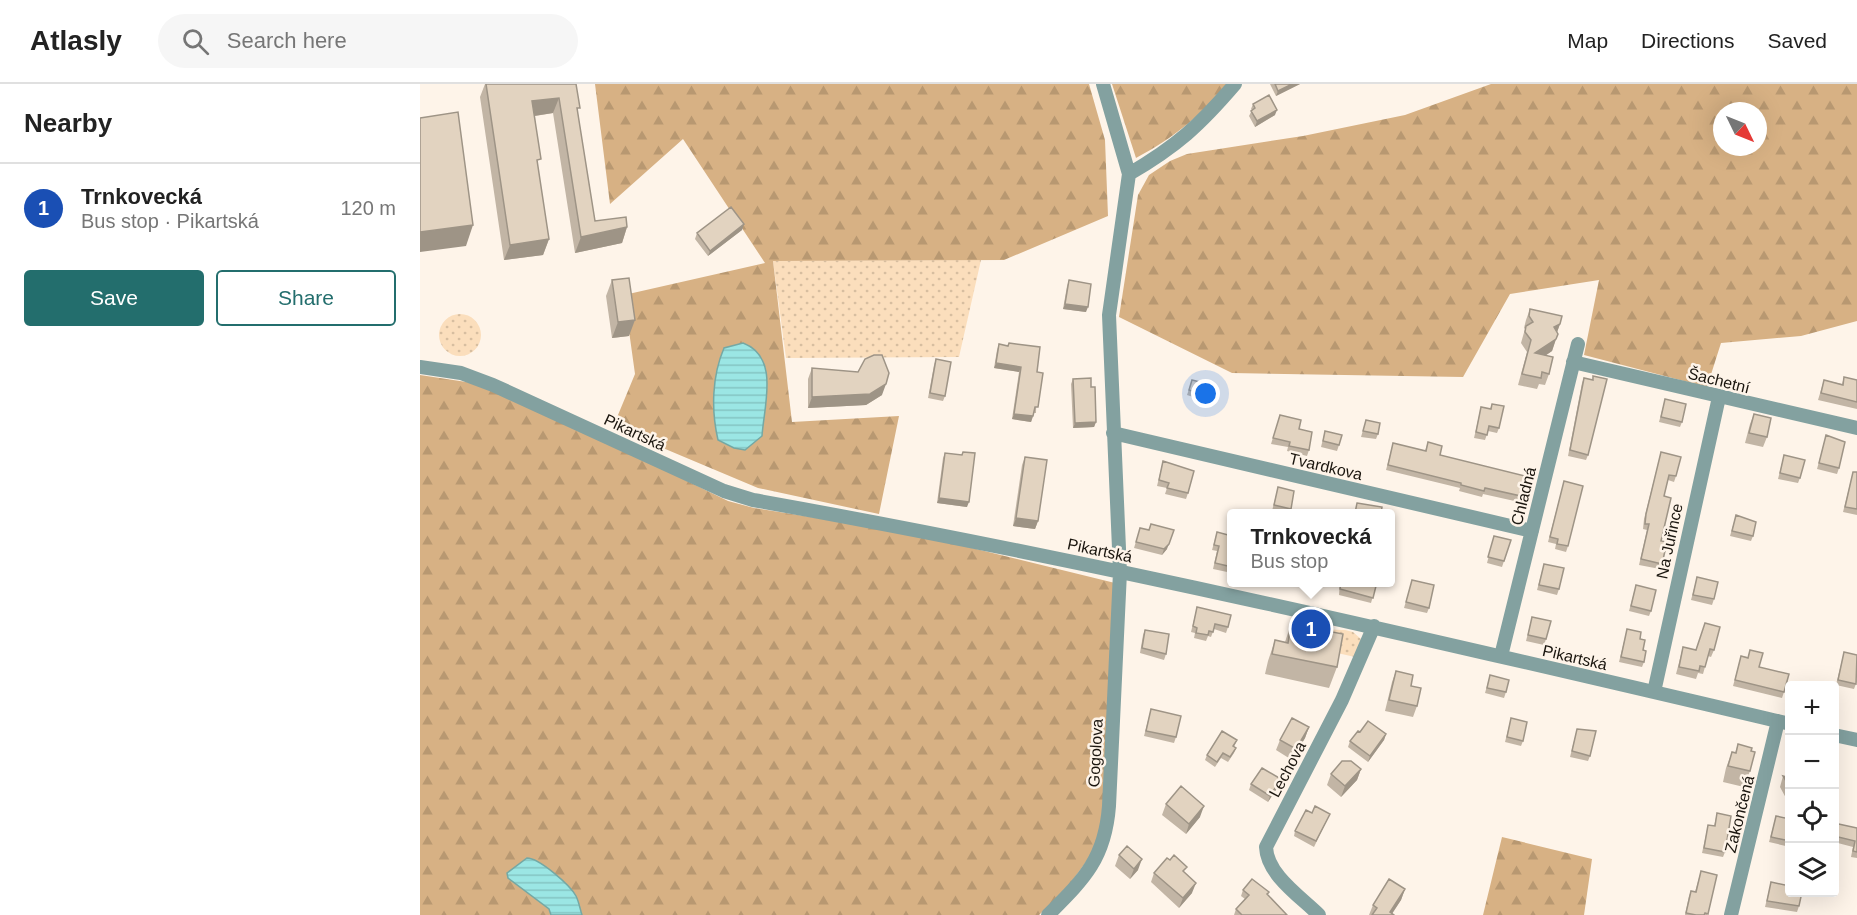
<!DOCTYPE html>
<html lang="en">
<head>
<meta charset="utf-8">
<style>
  :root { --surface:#fff; --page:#f6f6f6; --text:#222; --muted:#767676; --line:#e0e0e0; --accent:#236e6d }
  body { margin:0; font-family:Arial,sans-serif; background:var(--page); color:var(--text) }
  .controls { position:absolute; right:18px; bottom:18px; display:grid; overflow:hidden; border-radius:6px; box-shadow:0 6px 24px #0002 }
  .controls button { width:54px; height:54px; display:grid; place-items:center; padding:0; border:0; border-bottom:2px solid var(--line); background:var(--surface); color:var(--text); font:30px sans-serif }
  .compass { position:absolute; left:1293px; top:18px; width:54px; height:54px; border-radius:50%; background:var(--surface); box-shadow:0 6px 24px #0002; rotate:133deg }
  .you { position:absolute; left:786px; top:310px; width:21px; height:21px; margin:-15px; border:4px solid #fff; border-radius:50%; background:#1a73e8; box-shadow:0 0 0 9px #1a73e833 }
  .badge { display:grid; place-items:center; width:39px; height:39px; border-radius:50%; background:var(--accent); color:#fff; font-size:20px; font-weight:700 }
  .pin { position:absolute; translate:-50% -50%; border:3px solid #fff; box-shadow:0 2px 6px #0006 }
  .popup { position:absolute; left:807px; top:425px; width:168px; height:78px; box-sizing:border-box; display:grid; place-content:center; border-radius:6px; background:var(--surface); filter:drop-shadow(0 2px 4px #0005); font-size:20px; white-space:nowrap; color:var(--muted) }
  .popup b { font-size:22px; color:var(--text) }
  .popup::after { content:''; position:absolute; left:50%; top:100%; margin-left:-12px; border:12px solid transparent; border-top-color:var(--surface) }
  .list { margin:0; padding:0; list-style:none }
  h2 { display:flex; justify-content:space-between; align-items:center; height:78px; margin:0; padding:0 24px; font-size:26px }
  h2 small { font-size:20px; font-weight:400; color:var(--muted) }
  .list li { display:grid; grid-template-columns:39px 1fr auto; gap:18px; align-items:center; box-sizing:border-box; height:90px; padding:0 24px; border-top:2px solid var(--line) }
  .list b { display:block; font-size:22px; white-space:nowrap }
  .list p { margin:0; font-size:20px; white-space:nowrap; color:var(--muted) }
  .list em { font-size:20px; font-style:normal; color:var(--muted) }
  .actions { display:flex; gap:12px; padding:18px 24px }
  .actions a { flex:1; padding:14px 0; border:2px solid var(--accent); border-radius:6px; text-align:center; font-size:21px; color:var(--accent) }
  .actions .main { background:var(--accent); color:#fff }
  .icon { flex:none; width:33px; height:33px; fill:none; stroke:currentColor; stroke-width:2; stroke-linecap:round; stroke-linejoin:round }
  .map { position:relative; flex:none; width:1437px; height:831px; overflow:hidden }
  header { display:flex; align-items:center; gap:36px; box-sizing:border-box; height:84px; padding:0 30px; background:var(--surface); border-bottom:2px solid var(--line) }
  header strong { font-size:28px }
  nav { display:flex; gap:33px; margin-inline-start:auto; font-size:21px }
  .search { width:420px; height:54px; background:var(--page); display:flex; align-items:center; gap:15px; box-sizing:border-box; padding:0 21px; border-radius:33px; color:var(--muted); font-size:22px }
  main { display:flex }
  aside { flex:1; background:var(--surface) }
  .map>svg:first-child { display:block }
</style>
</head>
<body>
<header>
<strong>Atlasly</strong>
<div class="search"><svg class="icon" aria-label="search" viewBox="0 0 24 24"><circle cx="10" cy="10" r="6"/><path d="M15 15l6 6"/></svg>Search here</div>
<nav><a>Map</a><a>Directions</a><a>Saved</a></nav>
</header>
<main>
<aside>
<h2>Nearby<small></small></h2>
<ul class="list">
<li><span class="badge" style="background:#1a4fb4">1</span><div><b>Trnkovecká</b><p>Bus stop · Pikartská</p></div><em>120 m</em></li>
</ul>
<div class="actions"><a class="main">Save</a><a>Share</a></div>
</aside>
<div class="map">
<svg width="1437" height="831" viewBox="0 0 1437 831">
  <defs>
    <pattern id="green-dots" width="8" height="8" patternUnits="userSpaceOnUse" patternTransform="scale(1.5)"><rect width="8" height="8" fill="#fbdebc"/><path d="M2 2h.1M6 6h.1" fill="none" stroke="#d7bea0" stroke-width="1.8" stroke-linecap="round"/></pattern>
    <pattern id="forest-firs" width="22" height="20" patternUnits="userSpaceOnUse" patternTransform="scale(1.5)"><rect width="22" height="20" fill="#d7b184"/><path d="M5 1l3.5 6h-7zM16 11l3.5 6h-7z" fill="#b89871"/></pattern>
    <pattern id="water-rules" width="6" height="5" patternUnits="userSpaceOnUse" patternTransform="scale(1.5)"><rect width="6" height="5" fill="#9be6e4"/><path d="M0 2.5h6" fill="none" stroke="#85c5c2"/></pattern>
  </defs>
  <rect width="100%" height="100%" fill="#fef4e9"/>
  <path fill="url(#green-dots)" d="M561,176L539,273L366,274L353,177Z
    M19 251a21 21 0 1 1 42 0a21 21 0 1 1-42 0Z
    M894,545L925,546L933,548L941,555L935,573L882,561Z"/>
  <path fill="url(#forest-firs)" fill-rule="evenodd" d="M175,0H669L685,56L688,132L584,176L353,177L372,338L479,332L459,430L338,404L193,343L215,290L204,211L345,179L263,55L190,120Z
    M692,0H808C779,33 755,53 716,74Z
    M1071,0H1437V237L1381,252L1301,259L1287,303L1164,271L1179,196L1090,210L1043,293L812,289L699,233L718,111L729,91L750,77L767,70L883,52L985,31ZM1302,27H1338V63H1302Z
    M0,291L53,299L183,356L308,417L334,424L491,449L695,499L683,734L677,763L646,805L619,831H0Z
    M1082,753L1172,775L1164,831H1063Z"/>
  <path fill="url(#water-rules)" stroke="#75a8a4" stroke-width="1.5" d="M323,259C360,273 344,321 342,352L325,366L314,364L298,356C291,326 292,292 304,264Z
    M107,774C119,774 150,801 156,812C159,818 160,825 162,831H131L129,825L88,794L87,789Z"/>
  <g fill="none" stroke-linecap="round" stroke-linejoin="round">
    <path stroke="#83a1a0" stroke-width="14" d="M709,90C757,62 780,41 815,0
      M1153,278L1437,344
      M0,283L41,289L73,301L304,407L333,416C682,478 1025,559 1370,640
      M693,349L1112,447
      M1081,572L1158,260
      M1234,608L1299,313
      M1414,651L1437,656
      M628,831C664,795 685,775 689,722L700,488L689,231L709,90L683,0
      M899,831C881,813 847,791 846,763L922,616L954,542
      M1311,831L1358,637"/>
  </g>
  <path fill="#c2b5a5" d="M65,0H156L158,30L175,137L207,143L202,159L155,169L133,29L115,32L118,83L129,155L123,171L84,176L60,13Z
    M850,0H880L856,12Z
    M833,20L855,31L835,43L829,32L832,26L831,25Z
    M322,146L288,172L275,155L277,149Z
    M192,196L209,252L192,254L186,212Z
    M649,196L666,228L643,225L647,202Z
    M1110,225L1140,240L1137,248L1136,255L1132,267L1125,272L1129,290L1125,301L1119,300L1117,305L1098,301L1107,268L1101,259L1105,245L1104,244L1106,236Z
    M589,259L617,288L616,329H614L611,338L592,335L599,288L574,284L577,266L579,260L588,262Z
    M516,275L525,312L523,317L508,314L514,281Z
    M392,284L462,311L446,321L388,324V295Z
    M1173,292L1168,371L1166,376L1148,372L1162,299L1164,294L1172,296Z
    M1424,293L1437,296V325L1398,316L1404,296L1422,300Z
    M653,295L671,303L676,338L674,343L653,344L651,300Z
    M772,296L784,299L779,315L767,311Z
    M1245,315L1262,338L1260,343L1239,338Z
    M1072,320L1079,344L1077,349L1068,347L1065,356L1054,354L1061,323L1070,325Z
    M1334,330L1347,353L1343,363L1325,359L1330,340Z
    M860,331L879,345L889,366L887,372L867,367L868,363L851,360Z
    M946,336L958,350L956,355L941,353Z
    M905,347L919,361L917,367L901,363Z
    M1406,351L1419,384L1417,390L1397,385Z
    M1008,358L1020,371L1101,412L1099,418L1063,410L1062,413L1039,407L1040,404L966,386L973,359L1005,367Z
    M543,368L547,423L517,419L523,374L525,369L542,371Z
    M1241,368L1256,392L1254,398L1248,396L1244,412L1241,457L1242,480L1240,485L1219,481L1227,446L1223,445L1224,435Z
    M1364,371L1380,394L1378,399L1358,395Z
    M605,373L618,437L615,445L593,442L602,381Z
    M743,377L768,409L766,415L745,410L747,404L737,402Z
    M1433,388H1437V431L1423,428Z
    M1144,397L1148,462L1146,468L1135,465L1136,460L1128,458Z
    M858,403L871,425L869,429H864L852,427Z
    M1316,431L1333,452L1331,457L1310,452Z
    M731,440L747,465L742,471L714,464L720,444L729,446Z
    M797,448L812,452V489L793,485L797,467L792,466Z
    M1074,452L1091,456L1082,483L1067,479Z
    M1124,480L1139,505L1137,511L1117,506Z
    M1277,493L1294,515L1292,521L1271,516Z
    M992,496L1009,524L1007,529L984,524Z
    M920,498H957L951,519L919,511Z
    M1216,501L1231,527L1229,532L1209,527Z
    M777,523L808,543L806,549L794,545L791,553L788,552L786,557L774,554L775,549L771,548Z
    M1112,533L1126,555L1124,561L1106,557Z
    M1285,539L1294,566L1291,573L1288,572L1283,590L1278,589L1276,595L1256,590L1263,563L1276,566Z
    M871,540L917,583L909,604L845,590L848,577L855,556L865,558Z
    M1207,545L1220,555L1223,566L1224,578L1222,583L1199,578Z
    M725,546L746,570L744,576L720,569L723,551Z
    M1330,566L1339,583L1364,608L1362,614L1313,602L1321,572L1328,573Z
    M1424,568L1437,597L1434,605L1416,601Z
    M976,587L991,602L997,622L993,633L965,627L972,598Z
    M1070,591L1086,608L1084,614L1065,609Z
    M731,625L756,653L754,659L724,652Z
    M1091,634L1103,657L1101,662L1085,658Z
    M889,643L885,654L872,676L856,666L860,656Z
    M1157,645L1170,672L1168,677L1150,673Z
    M940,648L966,650L964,656L948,678L928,663L930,657Z
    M817,656L814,663L816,664L814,669L808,678L801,674L795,683L785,676L787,671Z
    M1318,660L1331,667L1330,687L1324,703L1303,698L1306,684L1312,668L1315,669Z
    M941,685L937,696L921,713L907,701L911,690Z
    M1363,692L1370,694V717L1367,716L1360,703Z
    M831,700L859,701L848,718L829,706Z
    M746,720L780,733L766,750L742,731Z
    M892,729L910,730L894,763L874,752L875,747Z
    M1297,729L1305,768L1303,773L1282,769L1287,746L1288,741L1294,742Z
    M1356,732L1370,735V763L1349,758Z
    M1414,739L1437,744V774L1431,773L1433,763L1414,758Z
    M699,771L718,786L710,795L695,782Z
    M1281,787L1297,791L1287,831H1265L1269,812L1271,807L1275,808Z
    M734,789H765L772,809L759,824L731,798Z
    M1351,798L1379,822L1377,828L1345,823Z
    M985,805L981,816L972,830L974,831H949L953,821Z
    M823,806L849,808L848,811L867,831H814L816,825L825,815L821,812Z"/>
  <path fill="#9e9486" d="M872,0H880L856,12L858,7Z
    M139,14L133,29L107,33L112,17Z
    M857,26L855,31L835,43L837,37Z
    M324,140L322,146L288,172L290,167Z
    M53,141L46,162L0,168V148Z
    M207,143L202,159L155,169L161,153Z
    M129,155L123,171L84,176L90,161Z
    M645,220L668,223L666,228L643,225Z
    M215,236L209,252L192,254L198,238Z
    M1140,240L1136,251L1134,243Z
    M1136,255L1132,267L1111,281L1115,269Z
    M576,279L601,283L599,288L574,284Z
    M466,300L462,311L446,321L388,324L392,313Z
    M594,330L613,332L611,338L592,335Z
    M676,338L674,343L653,344L655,339Z
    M519,414L549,418L547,423L517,419Z
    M596,434L618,437L615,445L593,442Z
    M749,460L747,465L742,471L744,465Z
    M889,643L885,654L872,676L876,665Z
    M966,650L964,656L948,678L950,672Z
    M941,685L937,696L921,713L925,702Z
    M861,695L859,701L848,718L850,712Z
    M784,722L780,733L766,750L769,740Z
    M722,775L718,786L710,795L714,785Z
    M776,799L772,809L759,824L763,814Z
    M985,805L981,816L971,831L970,828Z"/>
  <path fill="#e2d3c0" stroke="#9e9486" stroke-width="1.5" d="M66,0H156L160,24H157L175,137L206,133L207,143L161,153L139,14L112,17L121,75L117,76L129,155L90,161Z
    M855,0H872L858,7Z
    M849,11L857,26L837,37L831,27L835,24L833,20Z
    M38,28L53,141L0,148V34Z
    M311,123L324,140L290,167L277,149Z
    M209,194L215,236L198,238L192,196Z
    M649,196L671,200L668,223L645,220Z
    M1110,225L1142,232L1140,240L1134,243L1138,250L1136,255L1115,269L1133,273L1129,290L1122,288L1121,294L1102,290L1111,256L1105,248L1106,242L1113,238L1109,232Z
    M589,259L620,263L617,288L623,289L618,323H615L613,332L594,330L601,283L576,279L579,260L588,262Z
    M454,271H462L469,289L466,300L450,310L392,313V284L438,288L445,275Z
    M516,275L531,278L525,312L510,309Z
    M1173,292L1187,295L1168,371L1150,366L1164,294L1173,296Z
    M1424,293L1437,296V318L1401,309L1404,296L1423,301Z
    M671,294V303H675L676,338L655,339L653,295Z
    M772,296L784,299L781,310L769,306Z
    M1245,315L1266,320L1262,338L1241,333Z
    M1072,320L1084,322L1079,344L1069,342L1067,351L1056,348L1061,323L1071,325Z
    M1334,330L1351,334L1347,353L1329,349Z
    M860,331L881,336L879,345L892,348L889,366L869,362L870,358L853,354Z
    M946,336L960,339L958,350L943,347Z
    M905,347L922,351L919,361L903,357Z
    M1406,351L1425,358L1419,384L1399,379Z
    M1008,358L1022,362L1020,371L1105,392L1101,412L1065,404L1064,407L1041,401V399L968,381L973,359L1006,367Z
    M543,368L555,369L549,418L519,414L525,369L542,371Z
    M1241,368L1261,373L1256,392L1249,391L1244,412L1251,414L1241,457L1247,458L1242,480L1221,475L1229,440H1225L1226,430Z
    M1364,371L1385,376L1380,394L1360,389Z
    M605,373L627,376L618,437L596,434Z
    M743,377L774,387L768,409L747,404L749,399L739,396Z
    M1433,388H1437V425L1425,423Z
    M1144,397L1163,402L1148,462L1137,460L1138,455L1130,453Z
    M858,403L874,407L871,425L854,421Z
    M937,419L962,423L961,429H935Z
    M1316,431L1336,438L1333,452L1312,447Z
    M731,440L754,446L749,460L744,465L716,458L720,444L729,446Z
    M797,448L812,452V483L795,479L799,462L794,461Z
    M1074,452L1091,456L1084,477L1068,473Z
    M1124,480L1144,484L1139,505L1119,501Z
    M1277,493L1298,498L1294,515L1273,511Z
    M992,496L1014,501L1009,524L986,518Z
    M921,498H957L953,514L920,505Z
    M1216,501L1236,506L1231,527L1211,522Z
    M777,523L811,531L808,543L795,540L793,548L789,547L788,551L776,549L777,544L773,542Z
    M1112,533L1131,537L1126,555L1108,551Z
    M1285,539L1300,543L1294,566L1290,565L1285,583L1280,582L1279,587L1259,583L1263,563L1276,566Z
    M871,540L923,550L917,583L852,570L855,556L868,559Z
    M1207,545L1221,548L1220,555L1225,556L1223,566L1226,567L1224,578L1201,573Z
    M725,546L749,550L746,570L722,564Z
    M1330,566L1343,569L1339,583L1369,590L1364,608L1315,596L1321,572L1328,574Z
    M1424,568L1437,571L1436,600L1418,596Z
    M976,587L993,591L991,602L1001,604L997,622L969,616Z
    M1070,591L1089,596L1086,608L1067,604Z
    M731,625L761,632L756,653L726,647Z
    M872,634L889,643L876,665L860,656Z
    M1091,634L1107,638L1103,657L1087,653Z
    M948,637L966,650L950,672L930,657L938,647L940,648Z
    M1157,645L1176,647L1170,672L1152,667Z
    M802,647L817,656L813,662L816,664L810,673L803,669L797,678L787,671Z
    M1318,660L1332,664L1331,667L1335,668L1330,687L1308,682L1312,668L1316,669Z
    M922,677H931L941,685L925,702L911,690Z
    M842,684L861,695L850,712L831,700Z
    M1363,692L1370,694V704Z
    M761,702L784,722L769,740L746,720Z
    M895,722L910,730L896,757L875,747L886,726L892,729Z
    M1297,729L1311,732L1305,768L1284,764L1288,741L1295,742Z
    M1356,732L1370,735V757L1351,753Z
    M1414,739L1437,744V768L1433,767L1435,757L1414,752Z
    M707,762L722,775L714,785L699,771Z
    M754,771L767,783L763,787L776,799L763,814L734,789L747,774L750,776Z
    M1281,787L1297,791L1288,830L1285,829L1284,831H1276L1266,829L1271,807L1276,808Z
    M832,795L849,808L847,810L867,831H822L816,825L829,811L823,806Z
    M969,795L985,805L970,828L974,831H952L957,824L953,821Z
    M1351,798L1370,802V808H1382L1379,822L1347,817Z"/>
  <g text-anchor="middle" stroke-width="5" stroke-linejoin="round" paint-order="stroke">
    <g font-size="16" fill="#1b160f" stroke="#fef4e9">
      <text transform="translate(1299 296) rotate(14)" y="6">Šachetní</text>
      <text transform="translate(215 348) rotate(25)" y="6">Pikartská</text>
      <text transform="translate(906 382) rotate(13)" y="6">Tvardkova</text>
      <text transform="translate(1103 412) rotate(-76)" y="6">Chladná</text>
      <text transform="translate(1249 457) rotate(-78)" y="6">Na Juřince</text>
      <text transform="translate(680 466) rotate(12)" y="6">Pikartská</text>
      <text transform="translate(1155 573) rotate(13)" y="6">Pikartská</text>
      <text transform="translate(675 669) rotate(-87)" y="6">Gogolova</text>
      <text transform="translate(867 685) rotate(-62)" y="6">Lechova</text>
      <text transform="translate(1319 730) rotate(-76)" y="6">Zakončená</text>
    </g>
  </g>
</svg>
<div class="controls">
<button>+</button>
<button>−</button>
<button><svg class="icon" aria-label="locate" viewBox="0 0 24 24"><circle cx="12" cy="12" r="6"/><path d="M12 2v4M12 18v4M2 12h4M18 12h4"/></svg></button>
<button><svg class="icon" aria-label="layers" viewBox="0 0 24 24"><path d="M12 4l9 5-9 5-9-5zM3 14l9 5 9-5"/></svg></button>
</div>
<svg class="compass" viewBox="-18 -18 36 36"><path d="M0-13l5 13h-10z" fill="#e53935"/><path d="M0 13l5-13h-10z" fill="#767676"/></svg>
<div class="you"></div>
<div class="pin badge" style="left:891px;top:545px;background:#1a4fb4">1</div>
<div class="popup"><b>Trnkovecká</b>Bus stop</div>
</div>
</main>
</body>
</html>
